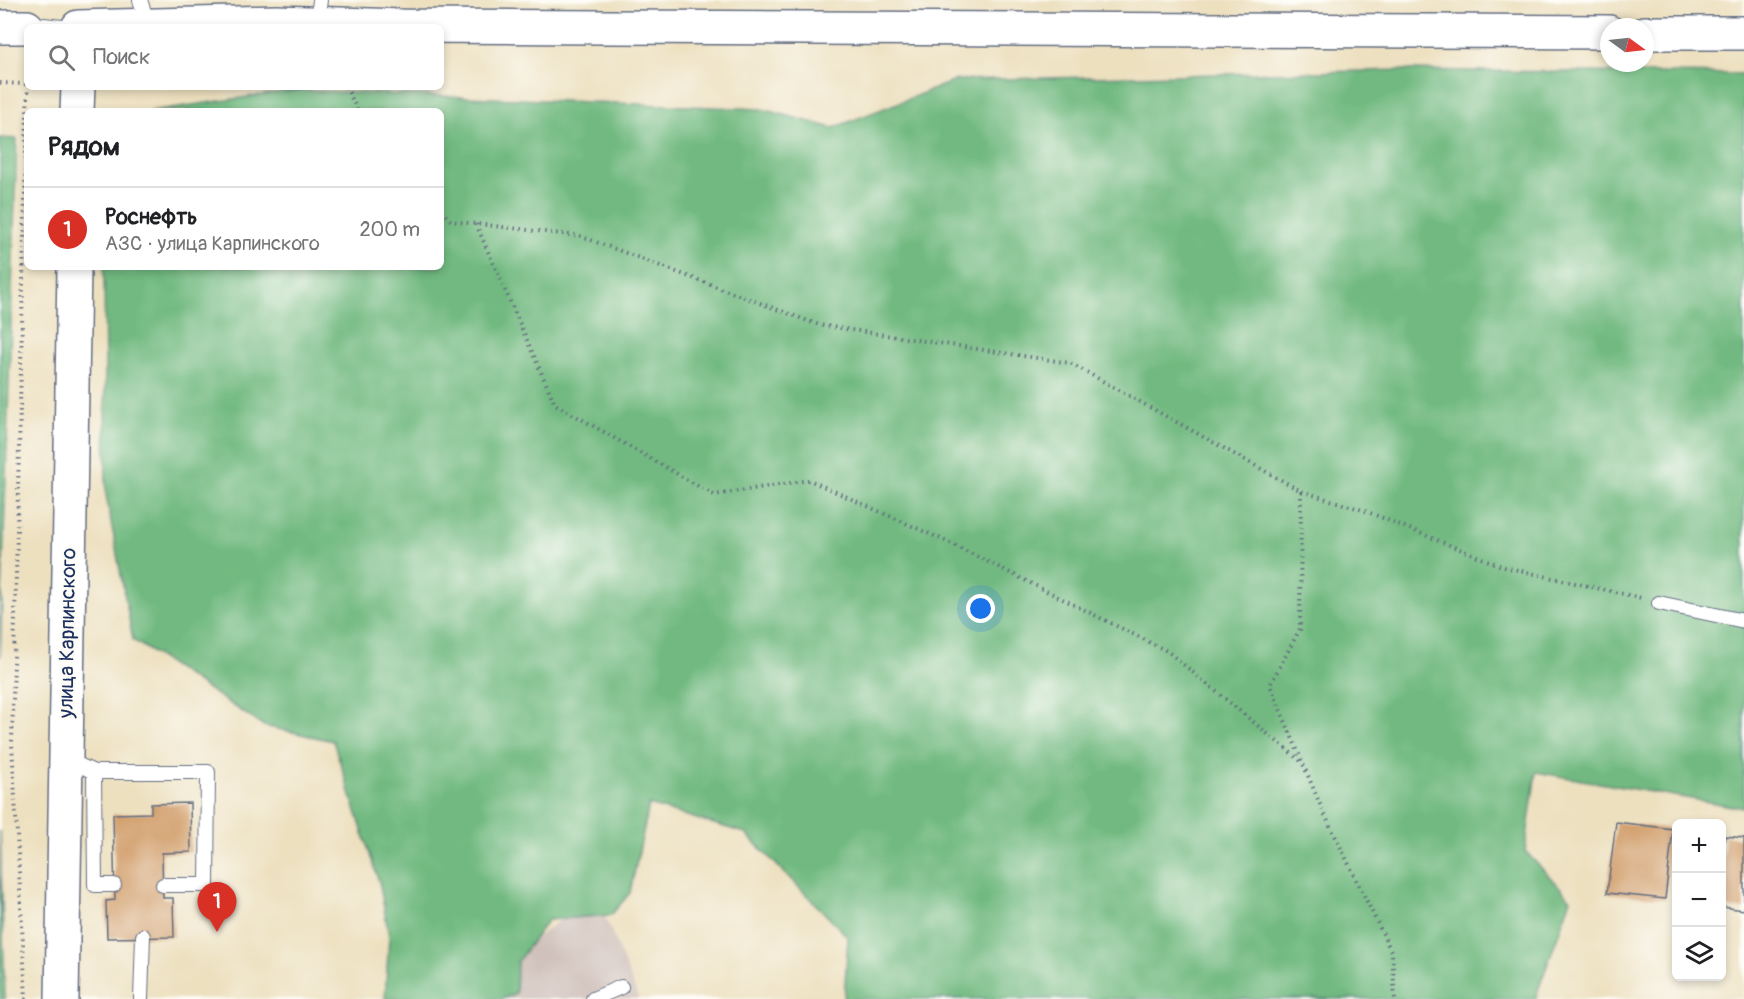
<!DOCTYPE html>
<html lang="ru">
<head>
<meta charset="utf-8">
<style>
  :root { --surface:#fff; --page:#f6f6f6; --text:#202124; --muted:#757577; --line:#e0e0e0; --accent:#d93025 }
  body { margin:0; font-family:Pangolin,sans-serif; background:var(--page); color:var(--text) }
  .controls { position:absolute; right:18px; bottom:18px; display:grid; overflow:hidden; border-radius:9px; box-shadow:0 3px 9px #0003 }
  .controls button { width:54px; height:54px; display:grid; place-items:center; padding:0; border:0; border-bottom:2px solid var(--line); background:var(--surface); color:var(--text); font:30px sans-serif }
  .compass { position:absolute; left:1600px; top:18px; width:54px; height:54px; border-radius:50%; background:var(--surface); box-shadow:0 3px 9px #0003; rotate:105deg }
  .you { position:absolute; left:981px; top:609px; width:21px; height:21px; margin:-15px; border:4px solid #fff; border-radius:50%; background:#1a73e8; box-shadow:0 0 0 9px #1a73e833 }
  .badge { display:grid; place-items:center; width:39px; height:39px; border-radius:50%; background:var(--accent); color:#fff; font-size:20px; font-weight:700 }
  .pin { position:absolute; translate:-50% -50px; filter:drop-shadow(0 2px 3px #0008) }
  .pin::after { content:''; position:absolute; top:32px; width:21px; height:18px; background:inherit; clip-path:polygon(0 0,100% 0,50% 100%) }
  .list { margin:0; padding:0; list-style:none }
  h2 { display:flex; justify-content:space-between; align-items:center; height:78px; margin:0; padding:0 24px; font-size:26px }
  h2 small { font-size:20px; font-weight:400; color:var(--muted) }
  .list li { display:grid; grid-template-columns:39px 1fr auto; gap:18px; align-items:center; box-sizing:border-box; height:84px; padding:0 24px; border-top:2px solid var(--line) }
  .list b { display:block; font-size:22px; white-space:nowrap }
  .list p { margin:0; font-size:20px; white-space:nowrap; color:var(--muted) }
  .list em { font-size:20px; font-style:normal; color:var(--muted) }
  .icon { flex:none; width:33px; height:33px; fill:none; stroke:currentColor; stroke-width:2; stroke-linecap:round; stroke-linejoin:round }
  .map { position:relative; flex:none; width:1744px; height:999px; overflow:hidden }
  .search { position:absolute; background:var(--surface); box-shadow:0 3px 9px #0003; left:24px; top:24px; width:420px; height:66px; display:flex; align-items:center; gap:15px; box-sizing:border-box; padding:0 21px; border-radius:9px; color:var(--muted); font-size:22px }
  .panel { position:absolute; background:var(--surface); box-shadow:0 3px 9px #0003; left:24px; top:108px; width:420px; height:162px; border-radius:9px }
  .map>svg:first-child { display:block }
</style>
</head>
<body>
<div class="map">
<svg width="1744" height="999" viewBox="0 0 1744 999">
  <rect width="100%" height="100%" fill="#fdfcf7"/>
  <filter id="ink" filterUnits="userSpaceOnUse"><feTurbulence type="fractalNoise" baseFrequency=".0167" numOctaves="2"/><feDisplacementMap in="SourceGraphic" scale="12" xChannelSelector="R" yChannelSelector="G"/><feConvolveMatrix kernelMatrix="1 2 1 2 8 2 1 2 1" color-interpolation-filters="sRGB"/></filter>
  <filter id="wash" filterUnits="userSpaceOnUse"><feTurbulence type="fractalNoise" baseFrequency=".008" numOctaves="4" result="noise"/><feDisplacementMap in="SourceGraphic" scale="24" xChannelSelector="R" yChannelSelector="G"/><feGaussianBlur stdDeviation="1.35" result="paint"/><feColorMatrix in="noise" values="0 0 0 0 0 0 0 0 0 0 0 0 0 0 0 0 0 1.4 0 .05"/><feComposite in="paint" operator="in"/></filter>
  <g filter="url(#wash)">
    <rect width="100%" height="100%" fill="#ede0bf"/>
    <path fill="#cfc0ba" d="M595,892L639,999H459Z"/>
    <path fill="#71b980" stroke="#46746f" stroke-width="1.5" d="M1405,70L1744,74V808L1536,772L1525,851L1571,899L1535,999H844L848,937L745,833L649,805L630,893L611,915L548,920L517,962L516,993L503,999H385L389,937L380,885L333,741L264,726L133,640L106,495L104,267H441V111H151L296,90L762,109L833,128L957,80Z
      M0,138L17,139L0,658Z
      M0,831L5,999H0Z"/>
    <g id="blocks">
      <path fill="#d09b67" d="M190,803L191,852L162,853L163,898H173L174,937L107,938L106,901L115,900L113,814L151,813V804Z
        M1616,822L1673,829L1665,899L1607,893Z
        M1725,836L1744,838V910L1722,907V868Z"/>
    </g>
  </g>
  <g filter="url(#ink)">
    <use href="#blocks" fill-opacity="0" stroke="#646d80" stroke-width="1.5"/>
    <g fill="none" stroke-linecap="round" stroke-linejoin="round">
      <defs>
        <path id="service" d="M140,0L148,24
          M26,23L62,27
          M317,24L320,0
          M1659,603L1744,621
          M66,759L94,772L95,885H114
          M94,772H208L207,885H163
          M141,999L143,936
          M593,999L621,987"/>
        <path id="tertiary" d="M0,27H27
          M78,27L276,22L402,26L1609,32
          M1645,33H1744
          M77,111L78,87
          M62,999L74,267"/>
      </defs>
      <use href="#service" stroke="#646d80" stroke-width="16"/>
      <use href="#tertiary" stroke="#646d80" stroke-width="36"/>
      <path stroke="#646d80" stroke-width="4" stroke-dasharray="1.5 4.5" stroke-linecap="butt" d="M0,83L27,84
        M346,87L358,111
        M27,111L28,87
        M441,211L451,221L580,236L819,325L1070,363L1301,491L1363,510L1504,567L1641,598
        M476,224L555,404L714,495L809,480L950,543L1167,651L1302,762
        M1301,491L1300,629L1270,685L1322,809L1392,953L1395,999
        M26,999L12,743L27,112"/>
      <use href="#service" stroke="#fff" stroke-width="14"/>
      <use href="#tertiary" stroke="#fff" stroke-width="33"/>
    </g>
  </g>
  <g text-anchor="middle" stroke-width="5" stroke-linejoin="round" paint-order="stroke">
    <g font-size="21" fill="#1b2f5e" stroke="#fdfcf7">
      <text transform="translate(67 633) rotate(-89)" y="7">улица Карпинского</text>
    </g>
  </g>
</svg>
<div class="controls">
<button>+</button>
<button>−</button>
<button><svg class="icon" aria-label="layers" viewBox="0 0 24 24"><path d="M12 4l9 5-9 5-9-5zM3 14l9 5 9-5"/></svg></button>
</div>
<svg class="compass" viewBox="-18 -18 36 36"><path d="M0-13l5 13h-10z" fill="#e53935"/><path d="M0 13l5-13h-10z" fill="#757577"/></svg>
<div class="you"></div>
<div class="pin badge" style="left:217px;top:932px">1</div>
<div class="search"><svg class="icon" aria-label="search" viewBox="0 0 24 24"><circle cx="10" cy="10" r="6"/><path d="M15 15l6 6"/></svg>Поиск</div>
<section class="panel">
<h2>Рядом<small></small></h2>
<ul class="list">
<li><span class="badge">1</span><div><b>Роснефть</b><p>АЗС · улица Карпинского</p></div><em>200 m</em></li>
</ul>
</section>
</div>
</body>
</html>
